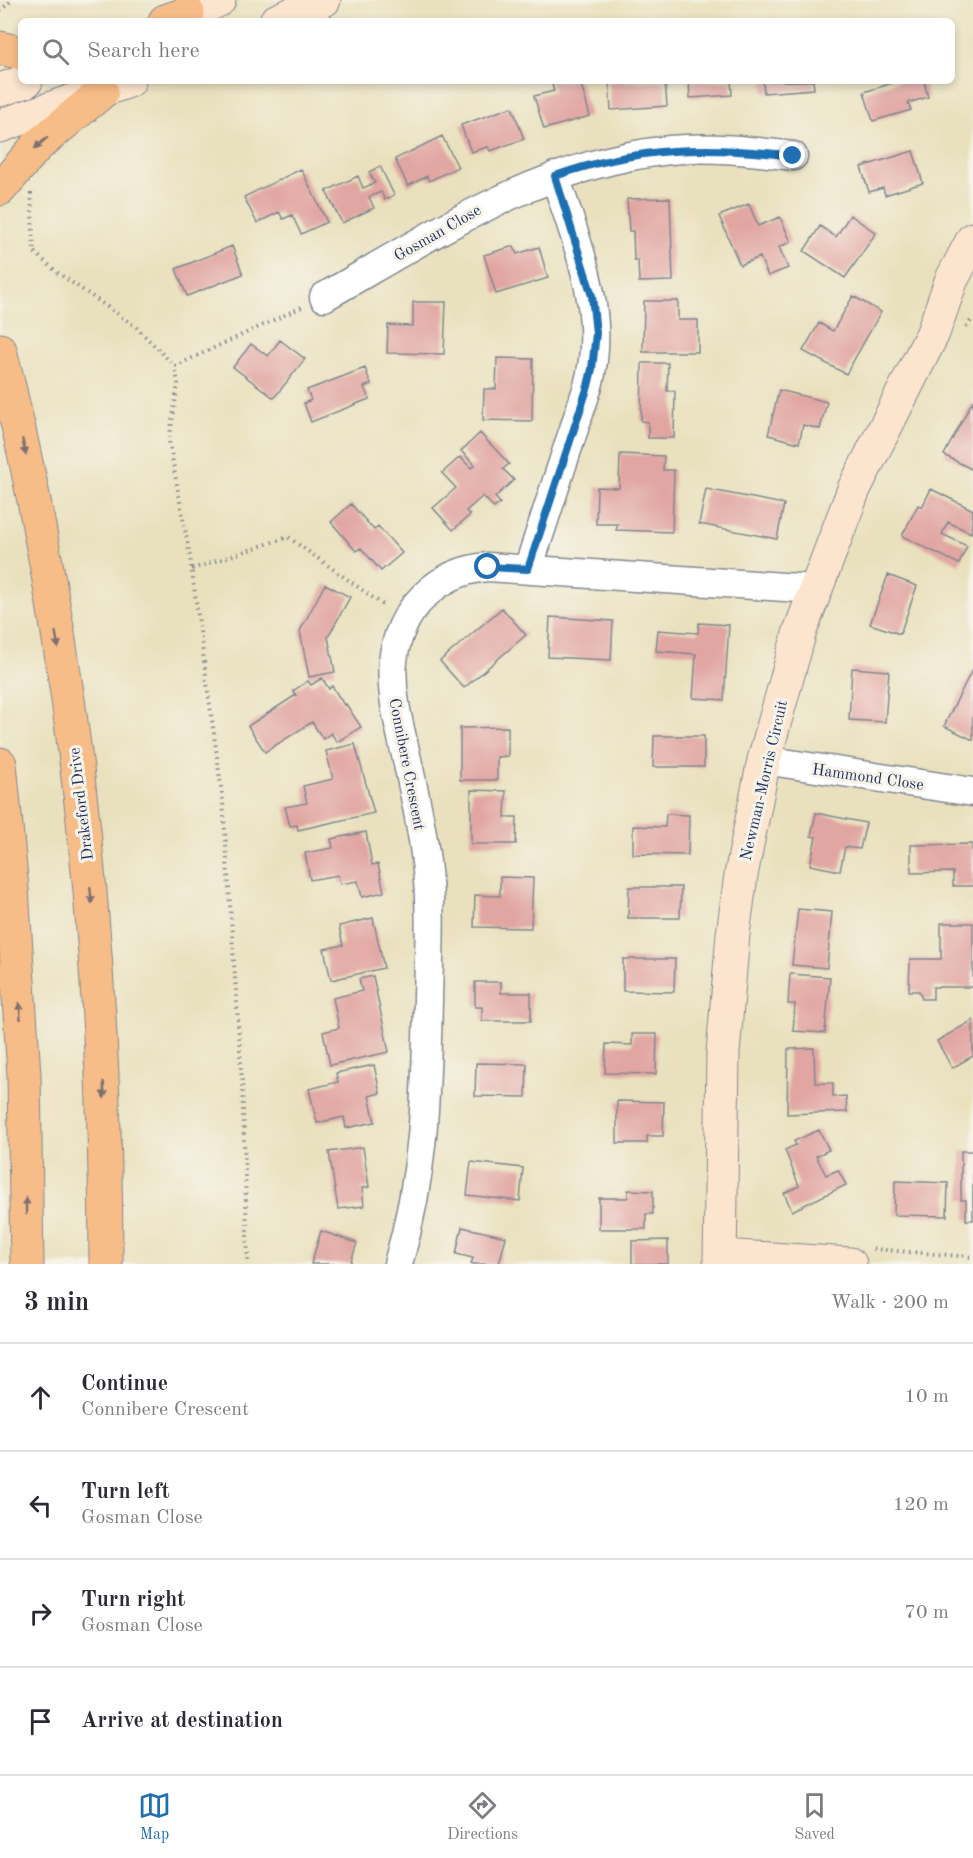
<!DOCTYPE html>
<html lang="en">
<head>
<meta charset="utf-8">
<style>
  :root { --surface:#fff; --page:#f7f7f7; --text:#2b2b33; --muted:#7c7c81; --line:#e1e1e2; --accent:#1f6fb2 }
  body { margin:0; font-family:"Old Standard TT",serif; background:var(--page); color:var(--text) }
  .stop { position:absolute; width:18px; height:18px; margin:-14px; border:4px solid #1f6fb2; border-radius:50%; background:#fff }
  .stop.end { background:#1f6fb2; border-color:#fff; box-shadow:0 2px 6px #0008 }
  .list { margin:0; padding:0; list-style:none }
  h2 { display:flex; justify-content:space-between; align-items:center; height:78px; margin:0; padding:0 24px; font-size:26px }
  h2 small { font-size:20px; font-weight:400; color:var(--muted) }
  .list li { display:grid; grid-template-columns:39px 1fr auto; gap:18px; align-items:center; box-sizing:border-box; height:108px; padding:0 24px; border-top:2px solid var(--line) }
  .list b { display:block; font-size:22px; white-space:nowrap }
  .list p { margin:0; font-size:20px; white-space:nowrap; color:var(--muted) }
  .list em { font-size:20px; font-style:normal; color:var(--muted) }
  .icon { flex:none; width:33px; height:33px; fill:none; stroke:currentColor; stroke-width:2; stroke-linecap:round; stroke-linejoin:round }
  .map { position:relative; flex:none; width:973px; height:1264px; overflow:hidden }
  .search { position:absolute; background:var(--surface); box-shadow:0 3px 9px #0003; left:18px; right:18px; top:18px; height:66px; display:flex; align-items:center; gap:15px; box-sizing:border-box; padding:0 21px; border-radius:9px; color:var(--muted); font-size:22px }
  .sheet { height:510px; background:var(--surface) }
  nav { display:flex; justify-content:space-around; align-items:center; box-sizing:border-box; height:84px; border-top:2px solid var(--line); background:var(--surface); font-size:16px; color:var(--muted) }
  nav a { display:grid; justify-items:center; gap:3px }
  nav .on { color:var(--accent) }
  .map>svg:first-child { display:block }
</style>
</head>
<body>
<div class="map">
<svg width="973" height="1264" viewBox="0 0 973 1264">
  <rect width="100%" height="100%" fill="#f7f3e8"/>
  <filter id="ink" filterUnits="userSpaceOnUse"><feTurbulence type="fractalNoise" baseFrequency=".0167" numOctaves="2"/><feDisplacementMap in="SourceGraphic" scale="12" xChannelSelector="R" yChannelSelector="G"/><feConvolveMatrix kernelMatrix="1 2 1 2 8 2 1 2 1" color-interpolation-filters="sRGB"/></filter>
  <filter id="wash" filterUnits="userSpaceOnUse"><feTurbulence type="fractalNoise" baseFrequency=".008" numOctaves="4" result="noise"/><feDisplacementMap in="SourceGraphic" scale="24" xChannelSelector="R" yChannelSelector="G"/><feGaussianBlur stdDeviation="1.35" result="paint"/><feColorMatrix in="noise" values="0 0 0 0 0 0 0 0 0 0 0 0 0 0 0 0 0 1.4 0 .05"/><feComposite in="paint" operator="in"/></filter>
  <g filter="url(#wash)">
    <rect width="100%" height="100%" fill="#e9e1be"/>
    <g id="blocks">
      <path fill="#e1a5a2" d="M551,81H580L590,116L544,129L534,96L554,91Z
        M609,81H665L667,106L611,110Z
        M689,81H731L732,95L690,98Z
        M763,81H813L814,89L764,93Z
        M899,81H924L928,97L908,103L911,110L873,121L864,92Z
        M512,107L524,139L490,151L488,147L471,152L461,125Z
        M442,136L458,167L429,181L427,176L408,186L395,159Z
        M913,151L923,183L885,195L883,188L869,192L861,167Z
        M380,166L394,195L385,200L381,192L369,197L374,208L342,223L326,191L358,176L363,188L375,183L369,172Z
        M301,169L327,222L301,234L292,215L283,219L279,212L257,223L244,197Z
        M670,198L673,281L639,282L638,260H634L633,231H629L627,199Z
        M749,204L758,226L780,217L791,242L779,247L788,268L768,276L760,257L740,265L719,216Z
        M850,215L876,233L845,278L804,251L820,226L836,237Z
        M232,246L243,274L187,296L176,269Z
        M514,246L517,254L539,247L548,278L496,294L484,255Z
        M853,296L881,312L846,374L803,351L819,323L833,331Z
        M644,301H678V320H698V352H643Z
        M413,302H446L444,354L387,353L388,325L413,326Z
        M280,340L305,359L274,398L233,367L251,344L268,356Z
        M497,358L533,359L532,421L483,420L484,389H496Z
        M642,363H668L667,391H675L674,438H648V422L641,421Z
        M365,368L371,384L364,387L369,399L311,422L304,403L311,400L307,390Z
        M779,390L827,402L820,429L803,425L799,443L768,435Z
        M973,400V470L944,455Z
        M480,433L509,464L503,469L514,480L495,497L500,503L494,508L483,496L466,511L470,515L453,530L433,508L456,488L442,473L460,457L471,468L475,465L461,451Z
        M620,454L664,456L663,470H674L672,532L616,530L618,524H596L597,487L619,488Z
        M706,489L784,504L777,539L699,524Z
        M931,489L973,510L971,533L948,522L942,534L967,546L959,564L902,536L918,505L922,507Z
        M351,504L374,530L378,526L402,553L381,571L361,548L356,551L331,522Z
        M888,575L917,586L900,634L870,624Z
        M325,584L350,597L328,637L335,672L309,677L300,631Z
        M502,608L526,635L464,688L440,661Z
        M550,617L613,621L611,660L548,657Z
        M699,623L729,625L724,700L693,698L696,654L656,651L658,630L698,633Z
        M852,668L889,671L885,722L849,720Z
        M973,668V740L944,726Z
        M322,678L329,689L332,686L344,705L346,704L361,727L337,742L331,733L323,739L312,722L265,752L248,726L296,695L293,691L308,681L311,685Z
        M508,727V756L497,757V780H460V728Z
        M654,736H704V767H653Z
        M355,744L374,813L298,830L297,825L290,826L285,807L307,803L303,786L333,779L326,751Z
        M471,790L506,791L505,817H517L516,844H471Z
        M816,813L866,823L860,849L845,847L840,871L810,865L816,837L811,836Z
        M666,814L689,815L688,855L633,854V826L665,827Z
        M366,832L372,865L378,864L384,892L362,897L358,881L340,884L338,875L310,880L305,853L333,848L331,839Z
        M972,844L973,886H953V872L911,873V845Z
        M500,877L533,878L531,928L474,927L475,895L500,896Z
        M629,887H681L680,918H628Z
        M798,909L832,912L827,968L792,965Z
        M373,918L384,968L331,980L324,949L343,945L339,926Z
        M941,923H973V987H933V999H922L919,991H909L910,959H941Z
        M623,959H675L674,992L623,991Z
        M790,974L830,977L825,1033L793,1031L795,1004H788Z
        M373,976L389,1052L330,1065L323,1032L339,1028L333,998L362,991L359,979Z
        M475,982H501V993H531V1021H482V1007H475Z
        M973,1020V1056L952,1068L937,1041Z
        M632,1034H657L656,1074L605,1073L606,1044L632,1045Z
        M814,1048L815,1083H833V1097L846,1096L847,1112L787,1114L788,1049Z
        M476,1063L527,1064L526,1097L475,1096Z
        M374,1065L380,1093L369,1096L375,1122L346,1128L344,1117L317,1123L309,1089L338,1082L336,1073Z
        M617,1101L664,1102L663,1136H647V1143H617Z
        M819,1130L829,1150L816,1156L826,1175L838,1170L846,1185L792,1211L784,1193L799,1186L785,1150L796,1145L794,1141Z
        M363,1147L369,1187L362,1188L364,1206L338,1209L329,1152Z
        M961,1151H973V1220H966V1200H961Z
        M471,1162L523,1168L520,1201L467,1195Z
        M895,1181L948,1183L947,1216L894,1215Z
        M628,1190L653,1191V1214H646V1229H599V1198H628Z
        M462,1227L506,1237L499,1264H471L473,1258L456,1254Z
        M321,1231L357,1243L350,1264H311Z
        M668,1240V1264H632V1241Z"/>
    </g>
  </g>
  <g filter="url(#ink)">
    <use href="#blocks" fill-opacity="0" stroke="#82888e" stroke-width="1.5"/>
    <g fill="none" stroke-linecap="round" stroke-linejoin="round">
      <defs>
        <path id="street" d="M324,297C436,233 539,164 670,150C712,146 752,151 793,156
          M528,569L588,386C608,314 577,245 555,176
          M764,760L973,792
          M398,1264C425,1171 426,1094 428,999C429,954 432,907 426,862C422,826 414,791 406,755C399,724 390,693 393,661C399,610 437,571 488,567L814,589"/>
        <path id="secondary" d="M174,21L219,0
          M276,21L324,0
          M0,90L26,81
          M0,126L129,81
          M720,1256L850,1264
          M720,1264L723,1053L733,934L741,875L764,760L800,631L854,489L933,333L951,281L973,239"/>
        <path id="highway" d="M165,21L188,13
          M0,48L21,53
          M0,189L37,146L102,92
          M0,350C75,648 106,957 106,1264
          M0,764L12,889L24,1075L27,1264"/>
      </defs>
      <use href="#street" stroke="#82888e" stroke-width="31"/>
      <use href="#secondary" stroke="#82888e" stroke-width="35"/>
      <use href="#highway" stroke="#82888e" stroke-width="35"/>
      <path stroke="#82888e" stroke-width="4" stroke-dasharray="1.5 4.5" stroke-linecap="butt" d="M0,11L12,0
        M31,193L34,252L58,273L135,326L175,366L178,384L169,441L190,557L223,801L242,1080L248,1264
        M966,327L973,318
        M175,366L302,307
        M192,569L288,537L386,607
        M873,1249L973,1257"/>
      <use href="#street" stroke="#fff" stroke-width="28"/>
      <use href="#secondary" stroke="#fce5cf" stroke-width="33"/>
      <use href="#highway" stroke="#f7bd88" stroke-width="33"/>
    </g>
    <defs><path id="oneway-solid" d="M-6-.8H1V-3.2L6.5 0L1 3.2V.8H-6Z" transform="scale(1.5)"/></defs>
    <g fill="#7e6f71">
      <use href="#oneway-solid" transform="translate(41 143) rotate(139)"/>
      <use href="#oneway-solid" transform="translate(24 447) rotate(78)"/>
      <use href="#oneway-solid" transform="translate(57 640) rotate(80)"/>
      <use href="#oneway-solid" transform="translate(91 895) rotate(84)"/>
      <use href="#oneway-solid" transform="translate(20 1011) rotate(-94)"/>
      <use href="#oneway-solid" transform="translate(104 1090) rotate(88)"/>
      <use href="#oneway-solid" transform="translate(26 1206) rotate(-91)"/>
    </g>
  </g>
  <g fill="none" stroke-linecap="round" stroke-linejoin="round" filter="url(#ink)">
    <path stroke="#1f6fb2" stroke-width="8" d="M488,567L528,569L588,386L592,369L596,333L592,296L555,176C638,147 707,145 793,156"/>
  </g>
  <g text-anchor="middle" stroke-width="6" stroke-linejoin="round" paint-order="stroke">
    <g font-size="16" fill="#1b2f5e" stroke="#f7f3e8">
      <text transform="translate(437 232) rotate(-30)" y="6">Gosman Close</text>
      <text transform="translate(408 764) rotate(79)" y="6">Connibere Crescent</text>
      <text transform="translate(868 776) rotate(8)" y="6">Hammond Close</text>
      <text transform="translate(763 780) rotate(-77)" y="6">Newman-Morris Circuit</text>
      <text transform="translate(80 804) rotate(-97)" y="6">Drakeford Drive</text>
    </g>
  </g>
</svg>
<div class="stop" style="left:488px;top:567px"></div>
<div class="stop end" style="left:793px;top:156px"></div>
<div class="search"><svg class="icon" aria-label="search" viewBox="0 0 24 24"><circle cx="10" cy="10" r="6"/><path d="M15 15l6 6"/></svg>Search here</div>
</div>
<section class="sheet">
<h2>3 min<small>Walk · 200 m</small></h2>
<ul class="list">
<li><svg class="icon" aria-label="ahead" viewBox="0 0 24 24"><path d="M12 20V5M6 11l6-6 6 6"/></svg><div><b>Continue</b><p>Connibere Crescent</p></div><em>10 m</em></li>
<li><svg class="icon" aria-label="left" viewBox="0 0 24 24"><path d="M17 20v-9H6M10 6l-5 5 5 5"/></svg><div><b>Turn left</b><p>Gosman Close</p></div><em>120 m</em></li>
<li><svg class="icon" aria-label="right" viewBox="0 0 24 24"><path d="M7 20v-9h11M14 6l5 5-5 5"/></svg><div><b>Turn right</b><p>Gosman Close</p></div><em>70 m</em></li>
<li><svg class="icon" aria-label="arrive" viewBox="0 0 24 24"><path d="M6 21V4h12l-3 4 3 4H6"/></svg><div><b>Arrive at destination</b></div></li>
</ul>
</section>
<nav>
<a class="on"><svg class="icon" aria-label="map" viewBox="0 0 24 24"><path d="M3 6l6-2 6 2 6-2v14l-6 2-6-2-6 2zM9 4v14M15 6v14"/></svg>Map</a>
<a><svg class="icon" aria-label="directions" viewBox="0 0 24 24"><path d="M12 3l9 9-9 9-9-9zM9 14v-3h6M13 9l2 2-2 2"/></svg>Directions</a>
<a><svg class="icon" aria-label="saved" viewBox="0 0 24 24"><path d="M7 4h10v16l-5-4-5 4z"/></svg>Saved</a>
</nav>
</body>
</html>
